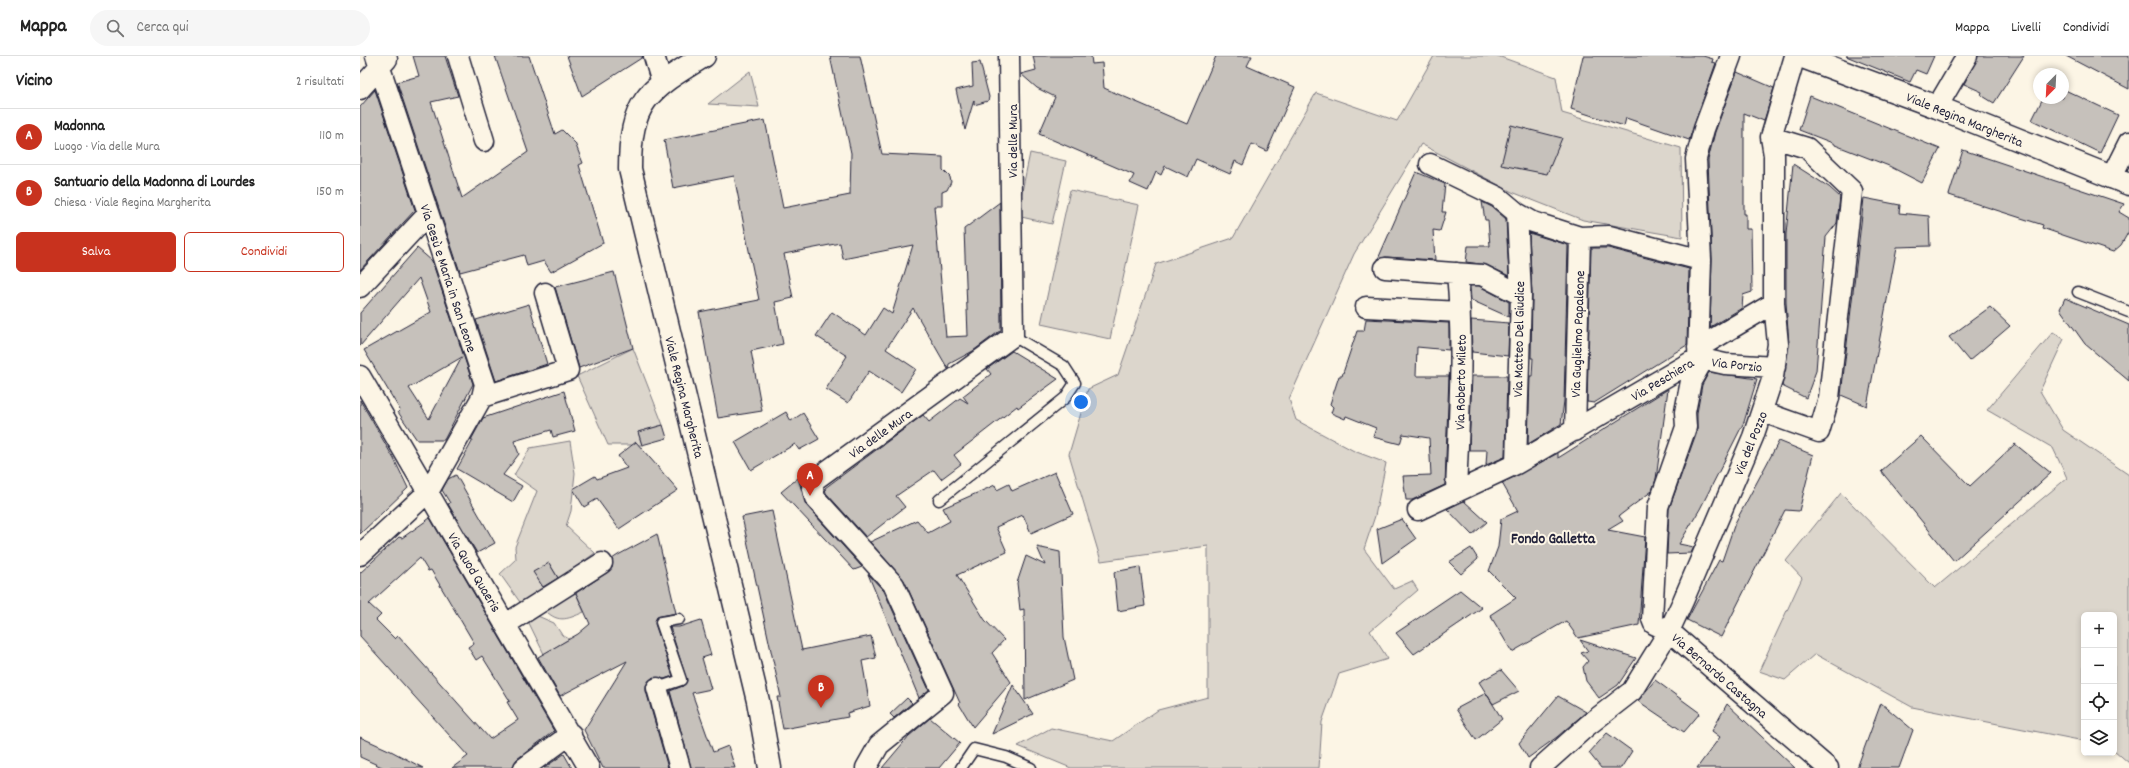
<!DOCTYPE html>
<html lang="it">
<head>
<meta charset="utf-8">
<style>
  :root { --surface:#fff; --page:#f6f6f6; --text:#222; --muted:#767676; --line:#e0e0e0; --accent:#c8321e }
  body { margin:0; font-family:Dekko,sans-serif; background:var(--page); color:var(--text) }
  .controls { position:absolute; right:12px; bottom:12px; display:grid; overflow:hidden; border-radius:6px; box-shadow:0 2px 6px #0003 }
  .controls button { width:36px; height:36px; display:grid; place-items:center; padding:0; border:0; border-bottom:1px solid var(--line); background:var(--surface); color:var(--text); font:20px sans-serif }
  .compass { position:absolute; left:1673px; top:12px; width:36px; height:36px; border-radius:50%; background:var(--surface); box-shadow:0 2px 6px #0003; rotate:204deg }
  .you { position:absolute; left:721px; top:346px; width:14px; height:14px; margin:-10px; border:3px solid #fff; border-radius:50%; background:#1a73e8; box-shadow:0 0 0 6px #1a73e833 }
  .badge { display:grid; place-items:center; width:26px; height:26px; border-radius:50%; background:var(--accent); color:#fff; font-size:13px; font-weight:700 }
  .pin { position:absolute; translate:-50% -33px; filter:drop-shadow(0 1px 2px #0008) }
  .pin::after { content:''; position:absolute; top:21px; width:14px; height:12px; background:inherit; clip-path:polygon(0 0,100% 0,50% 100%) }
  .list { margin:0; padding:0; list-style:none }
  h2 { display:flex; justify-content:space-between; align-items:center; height:52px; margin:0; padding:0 16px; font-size:17px }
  h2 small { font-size:13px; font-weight:400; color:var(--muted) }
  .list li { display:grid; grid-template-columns:26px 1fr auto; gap:12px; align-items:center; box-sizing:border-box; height:56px; padding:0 16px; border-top:1px solid var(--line) }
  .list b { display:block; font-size:15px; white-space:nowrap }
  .list p { margin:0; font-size:13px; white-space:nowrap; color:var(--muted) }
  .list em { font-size:13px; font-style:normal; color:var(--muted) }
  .actions { display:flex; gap:8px; padding:12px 16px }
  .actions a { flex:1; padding:9px 0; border:1px solid var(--accent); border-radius:6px; text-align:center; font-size:14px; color:var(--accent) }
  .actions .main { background:var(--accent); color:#fff }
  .icon { flex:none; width:22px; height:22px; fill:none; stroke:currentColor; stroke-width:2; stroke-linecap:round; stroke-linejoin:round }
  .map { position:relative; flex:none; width:1769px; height:712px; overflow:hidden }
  header { display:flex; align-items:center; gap:24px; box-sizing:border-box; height:56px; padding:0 20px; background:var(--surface); border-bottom:1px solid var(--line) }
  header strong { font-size:19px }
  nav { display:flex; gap:22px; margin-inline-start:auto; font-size:14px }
  .search { width:280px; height:36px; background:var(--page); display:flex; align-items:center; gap:10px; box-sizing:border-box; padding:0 14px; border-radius:22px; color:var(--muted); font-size:15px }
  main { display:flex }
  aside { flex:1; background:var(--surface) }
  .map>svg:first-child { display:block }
</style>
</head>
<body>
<header>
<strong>Mappa</strong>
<div class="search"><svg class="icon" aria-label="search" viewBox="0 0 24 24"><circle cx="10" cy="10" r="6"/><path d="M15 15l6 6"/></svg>Cerca qui</div>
<nav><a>Mappa</a><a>Livelli</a><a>Condividi</a></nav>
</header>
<main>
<aside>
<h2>Vicino<small>2 risultati</small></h2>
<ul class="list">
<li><span class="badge">A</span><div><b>Madonna</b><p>Luogo · Via delle Mura</p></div><em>110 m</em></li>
<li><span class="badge">B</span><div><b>Santuario della Madonna di Lourdes</b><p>Chiesa · Viale Regina Margherita</p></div><em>150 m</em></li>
</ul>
<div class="actions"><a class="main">Salva</a><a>Condividi</a></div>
</aside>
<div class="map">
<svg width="1769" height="712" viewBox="0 0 1769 712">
  <rect width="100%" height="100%" fill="#fcf5e5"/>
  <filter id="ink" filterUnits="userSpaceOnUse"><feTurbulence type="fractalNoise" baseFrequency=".025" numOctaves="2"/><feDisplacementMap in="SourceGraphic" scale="8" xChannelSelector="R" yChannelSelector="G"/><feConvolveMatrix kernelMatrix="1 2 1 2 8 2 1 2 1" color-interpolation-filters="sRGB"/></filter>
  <g filter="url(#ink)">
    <path fill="#dcd6cc" stroke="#7f7c84" d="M1074,0H1138L1196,21L1202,57L1321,92L1322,181L1223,164L1152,136L1061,88L994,198L929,343L936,364L994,395L1026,407L1015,460L1004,493L1034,533L1052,525L1058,534L1010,575L1028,603L979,618L962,666L959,712H711L658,690L691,672L753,685L798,654L848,641V490L741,505L709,398L728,333L758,319L796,208L873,182L956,37L1037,65Z
      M390,15L399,51L348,48Z
      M670,97L706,105L692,168L657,160Z
      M710,134L779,149L750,283L681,268Z
      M1693,276L1704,283L1680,335L1703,374L1769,419V707L1754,694V559H1724V685L1552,651L1455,598L1425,624L1399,615L1442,522L1426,505L1481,437L1575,532L1707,422L1693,392L1627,354Z
      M273,292L303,369L278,376L282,389H248L217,320Z
      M210,385L215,417L211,455L206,470L235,497L199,523L189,507L174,516L183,532L162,549L140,518L156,503L155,491L177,435L154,419L170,392Z
      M213,531L224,556C206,564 197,568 182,551Z
      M173,558L194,567L202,579L209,583L184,598L168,565Z"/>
    <path fill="#c6c1bb" stroke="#22223b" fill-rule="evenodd" d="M53,0H85L98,40L71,46L102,142L168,96L135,0H169L195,78L202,74L215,87L223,107L219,109L243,187L191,216L184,205L167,210L164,199L100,216L37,26L59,20Z
      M207,0H283V1L222,40Z
      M470,0H500L522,98L583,101V114L590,121L591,126L587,134L582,136V150H574L586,281L608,280L604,173L640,146L641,274L613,295L589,308L588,313L553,252L526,293L556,313L541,336L509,315L488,347L466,333L487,300L456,280L472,256L506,279L523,252L532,258L553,189L483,203L480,187L424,198L433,242L415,246L423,288L391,295L402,355L358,362L339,256L399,244L374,120L313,132L304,84L405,64L423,152L490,139L491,97Z
      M673,0H731L732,8L742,7L744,32L827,68L856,0H892L887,10L935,31L907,95L892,88L883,109L875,105L870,118L836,103L828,121L805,110L801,119L796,116L788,135L770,127L774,119L679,78L695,41L677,32L661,18L676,14Z
      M1223,0H1343L1353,3L1352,6L1356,7L1329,84L1266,62L1264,70L1211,53Z
      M1486,0H1574L1566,18L1556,14L1550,26Z
      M1618,0H1664L1634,47L1621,39L1622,36L1604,28Z
      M1706,0H1769V33L1746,21Z
      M620,6L629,41L628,45L614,49V44L605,74L596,34L613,30L612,7Z
      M1377,16L1414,32L1404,65L1384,57V158H1386V173H1391L1392,236L1383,239L1382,252L1350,271L1352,203L1348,104L1355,76Z
      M1703,33L1758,59L1740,97L1672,64L1683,42H1703Z
      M15,34L55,154L0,214V51Z
      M1450,40L1580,93L1562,127L1529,110L1475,89V88L1439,74Z
      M1151,69L1202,82L1187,118L1141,109Z
      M1603,94L1764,148L1759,156L1769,162V175L1761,189L1753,196L1682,172L1683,169L1589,139Z
      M1433,108L1469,131L1480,141L1477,167L1466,181L1456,315L1446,342L1422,330L1429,290L1426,246V178Z
      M1056,116L1085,128L1082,156H1086L1080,175L1073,174L1075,204L1026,201L1018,203Z
      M1504,142L1540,149L1539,157L1569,160L1570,190L1537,191L1507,350L1481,339Z
      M1122,146L1132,151L1146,163L1149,220L1127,209L1106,206L1108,190H1130L1128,164H1125Z
      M1169,177L1208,189L1204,345L1201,368L1168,388L1170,320H1172L1173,302H1171L1172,239Z
      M57,192L72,205L113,328L84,384H57L38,356L40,354L4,294L71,256L59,222L0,290V257ZM102,301L69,363L49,332Z
      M1231,192H1248L1329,213L1327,289L1234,347L1227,346Z
      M254,216L273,292L219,312L195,231Z
      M1110,230H1119L1149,246V261L1111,244Z
      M1705,242L1769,269V325L1725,288L1700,253Z
      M169,248L187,308L136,325L116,264Z
      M1630,251L1650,270L1609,305L1589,281Z
      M1006,263L1089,267V294L1057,291L1056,320H1089L1085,429L1052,444H1046L1043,420L1071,419L1069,382L1043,378L1040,388L1013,381L1016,372L986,360L985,363L971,357L973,351L970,348L979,320H982L997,275H1004Z
      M1111,264L1149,267L1148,300L1112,296Z
      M652,295L698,323L658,352L657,350L594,399L601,408L581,423L574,414L536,440L545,451L506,481L466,437L465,432L563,359L569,366L600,342L608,347L603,340L631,318L627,313Z
      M1349,316L1397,323L1384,366L1340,453L1319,488L1334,491L1331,497L1307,498L1309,453L1337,375V357L1342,329Z
      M1112,320H1147L1145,401L1126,409L1127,394H1109Z
      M1308,333L1296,423L1292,435L1259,460L1263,465L1248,474L1285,481L1279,569L1218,582L1206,565L1152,596L1130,559L1156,542L1129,515L1138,491L1141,463L1158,455L1142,427L1198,397V402Z
      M204,335L215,375L193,381L191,374L154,385L159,398L143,419L162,430L153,446L97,413L113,384H111L123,362Z
      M0,344L34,403L48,432L0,478Z
      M426,356L431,365L443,357L459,383L439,394L435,388L391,414L375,386Z
      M303,369L307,382L282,389L278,376Z
      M1561,380L1610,430L1655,388L1691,417L1594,505L1521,415Z
      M1419,385L1453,399L1439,455L1425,454L1361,581L1327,564L1359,504L1362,505L1375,467Z
      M276,386L318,434L259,473L237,443L224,451L213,433L235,420L237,423L267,412L258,400Z
      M695,416L713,458L671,477L663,459L636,471L647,496L597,519L625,564L644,584L632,597L651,626L613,671L599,648L600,647L544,524L510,486L557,464L568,477L590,465L583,452L635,429L637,434L649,428L652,435Z
      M96,419L135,487L117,497L88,448L90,447L82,434L88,423Z
      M438,422L446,449L502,511L494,514L421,436Z
      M1104,445L1127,466L1112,479L1087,453Z
      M412,455L442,594L511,580L516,602L502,605L510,650L487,657L488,661L423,673L417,641H421L382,461Z
      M70,462L194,675L157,703L153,712H92L108,700L0,580V517L39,481L42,482ZM60,502L68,515L71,514L114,587L108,591L116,604L122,600L150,645L147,646L158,664L130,683L38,580L35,583L16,564L21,559L9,548Z
      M1042,463L1056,483L1022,507L1017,473Z
      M297,478L316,557L297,561L295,568L313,620L304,623L293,621L286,629V635L308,712H243L224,674L267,605L200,640L178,601L218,578L230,568L216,537L248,516L252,512V503L258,499Z
      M677,491L700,496L704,581L713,624L665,644L664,553L660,554L657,527L666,500L685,509Z
      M1111,492L1118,503L1101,518L1089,506Z
      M189,507L198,522L183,531L173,516Z
      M780,511L785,550L758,555L754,516Z
      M508,518L524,535L569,634L559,642Z
      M1100,534L1122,552L1054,598L1036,577Z
      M341,564L351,599L342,602L351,633L332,637L353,696L368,690L375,712H331L310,635L323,630L327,625L310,571H319Z
      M1220,584L1276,602L1258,629L1239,642L1226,625L1223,611L1228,605L1221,597L1228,595Z
      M1141,614L1159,635L1133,648L1119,626Z
      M1295,624L1340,657L1324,676L1278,645Z
      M653,629L673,658L632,678Z
      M1126,637L1142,663L1116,684L1096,653Z
      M1198,640L1226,656L1197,681L1168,702L1159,687Z
      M547,642L552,647L534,662L530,658Z
      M1521,647L1553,674L1539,712H1497Z
      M1367,648L1435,712H1337L1360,681L1352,675Z
      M570,662L600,687L579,712H522L549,680Z
      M1247,677L1272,695L1261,712H1241L1229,697Z
      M0,681L31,695L63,712H24L0,701Z
      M204,698L212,712H184Z"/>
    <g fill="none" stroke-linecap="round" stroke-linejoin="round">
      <defs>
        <path id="lane" d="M1718,236L1769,256
          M579,444L705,342L715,327L704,310L653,280
          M297,632L321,624L301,566L319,563
          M601,712L614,693L646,701L671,712"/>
        <path id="street" d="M98,0L124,85
          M294,0L302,27
          M0,33L27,3
          M1577,51L1607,0
          M1070,108L1138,141L1157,157L1173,166L1220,181L1249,180L1341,204
          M1751,122L1769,86
          M1025,212L1122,219L1161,239
          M0,231L68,158
          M1006,251L1100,256
          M1338,292L1414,247
          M1338,302L1341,204L1336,103L1344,73L1371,0
          M1338,302L1365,308L1415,311
          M1343,304L1331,325L1325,356L1326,371L1298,451L1292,563L1294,568L1309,575L1468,712
          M0,320L229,712
          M122,341L208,314L185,237
          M1403,356L1459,376L1469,342L1492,135L1447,92L1411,81
          M1215,375L1220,181
          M1156,408L1161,239L1157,157
          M1096,434C1099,362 1104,290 1097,217
          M1058,454L1156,408L1338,302
          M0,499L68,436L122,341L125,328L16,0
          M146,568L242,507
          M297,632L320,712
          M164,712L211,678
          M506,712L519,689L583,637L534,529L455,442L452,428L456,423L653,280L649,0
          M1180,712L1227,670L1272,635L1309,575L1323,545L1393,381L1413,321L1418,288L1414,247V99L1411,81L1435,0"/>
        <path id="secondary" d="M344,0C289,34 270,43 270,113L398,645L410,712
          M1440,0L1577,51L1769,128"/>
      </defs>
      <use href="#lane" stroke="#22223b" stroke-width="13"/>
      <use href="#street" stroke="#22223b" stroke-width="23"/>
      <use href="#secondary" stroke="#22223b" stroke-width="25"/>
      <use href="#lane" stroke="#fcf5e5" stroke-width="10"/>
      <use href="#street" stroke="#fcf5e5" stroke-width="20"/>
      <use href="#secondary" stroke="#fcf5e5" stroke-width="22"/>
    </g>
  </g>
  <g text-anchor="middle" stroke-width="4" stroke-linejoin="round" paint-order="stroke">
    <g font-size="14" fill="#22223b" stroke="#fcf5e5">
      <text transform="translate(1605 63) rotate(22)" y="5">Viale Regina Margherita</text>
      <text transform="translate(652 85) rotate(-90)" y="5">Via delle Mura</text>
      <text transform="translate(89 222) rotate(72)" y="5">Via Gesù e Maria in San Leone</text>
      <text transform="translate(1217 278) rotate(-88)" y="5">Via Guglielmo Papaleone</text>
      <text transform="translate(1158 283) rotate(-89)" y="5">Via Matteo Del Giudice</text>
      <text transform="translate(1377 308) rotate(6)" y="5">Via Porzio</text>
      <text transform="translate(1302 323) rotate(-31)" y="5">Via Peschiera</text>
      <text transform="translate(1100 326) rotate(-89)" y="5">Via Roberto Mileto</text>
      <text transform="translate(325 341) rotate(76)" y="5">Viale Regina Margherita</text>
      <text transform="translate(520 377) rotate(-36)" y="5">Via delle Mura</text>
      <text transform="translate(1390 387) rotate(-68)" y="5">Via del Pozzo</text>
      <text transform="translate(115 516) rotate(59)" y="5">Via Quod Quaeris</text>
      <text transform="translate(1360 619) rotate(41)" y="5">Via Bernardo Castagna</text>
    </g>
    <g font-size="15" font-weight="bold" fill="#22223b" stroke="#fcf5e5">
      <text x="1193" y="487">Fondo Galletta</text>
    </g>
  </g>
</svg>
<div class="controls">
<button>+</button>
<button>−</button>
<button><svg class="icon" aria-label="locate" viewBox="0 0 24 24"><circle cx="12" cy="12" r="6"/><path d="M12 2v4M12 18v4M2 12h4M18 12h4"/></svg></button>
<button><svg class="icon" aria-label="layers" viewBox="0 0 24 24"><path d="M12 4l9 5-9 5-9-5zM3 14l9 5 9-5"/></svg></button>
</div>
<svg class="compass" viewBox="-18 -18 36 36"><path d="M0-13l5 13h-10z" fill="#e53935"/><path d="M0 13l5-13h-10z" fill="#767676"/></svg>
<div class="you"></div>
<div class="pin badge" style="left:450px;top:440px">A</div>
<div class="pin badge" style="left:461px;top:652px">B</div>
</div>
</main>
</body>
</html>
